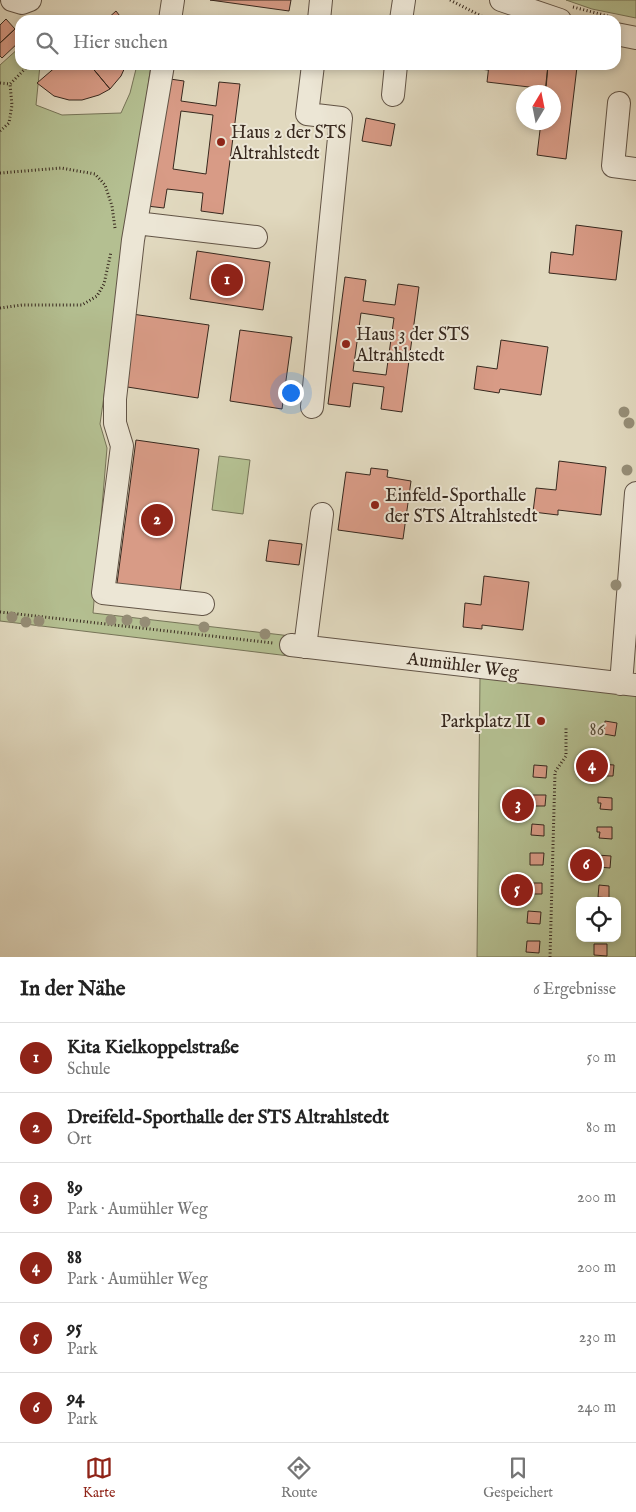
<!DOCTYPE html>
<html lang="de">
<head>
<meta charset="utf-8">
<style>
  :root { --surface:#fff; --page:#f2f2f2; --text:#222; --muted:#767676; --line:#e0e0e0; --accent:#8f2418 }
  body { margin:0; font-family:"IM FELL English",serif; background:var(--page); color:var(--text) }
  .controls { position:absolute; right:15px; bottom:15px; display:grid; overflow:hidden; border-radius:10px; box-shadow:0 2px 8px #0003 }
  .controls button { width:45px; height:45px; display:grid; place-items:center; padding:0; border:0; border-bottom:1px solid var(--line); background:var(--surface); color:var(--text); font:25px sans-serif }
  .compass { position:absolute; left:516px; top:85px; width:45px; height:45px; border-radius:50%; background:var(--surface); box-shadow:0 2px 8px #0003; rotate:10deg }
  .you { position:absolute; left:290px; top:392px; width:18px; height:18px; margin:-12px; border:4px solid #fff; border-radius:50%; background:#1a73e8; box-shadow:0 0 0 8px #1a73e833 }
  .badge { display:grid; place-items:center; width:32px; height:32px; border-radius:50%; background:var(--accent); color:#fff; font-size:16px; font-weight:700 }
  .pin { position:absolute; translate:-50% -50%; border:2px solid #fff; box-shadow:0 1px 5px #0006 }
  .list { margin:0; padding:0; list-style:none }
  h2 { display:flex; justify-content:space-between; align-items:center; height:65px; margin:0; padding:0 20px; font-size:21px }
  h2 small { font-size:16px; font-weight:400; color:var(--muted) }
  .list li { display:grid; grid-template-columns:32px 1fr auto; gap:15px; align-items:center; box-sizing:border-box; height:70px; padding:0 20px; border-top:1px solid var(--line) }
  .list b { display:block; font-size:19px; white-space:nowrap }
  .list p { margin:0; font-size:16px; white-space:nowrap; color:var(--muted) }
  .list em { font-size:16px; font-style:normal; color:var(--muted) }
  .icon { flex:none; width:28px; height:28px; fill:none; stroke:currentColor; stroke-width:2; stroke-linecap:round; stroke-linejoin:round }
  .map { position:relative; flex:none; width:636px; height:957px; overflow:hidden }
  .search { position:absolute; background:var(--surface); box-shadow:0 2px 8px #0003; left:15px; right:15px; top:15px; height:55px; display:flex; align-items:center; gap:12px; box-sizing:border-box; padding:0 18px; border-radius:15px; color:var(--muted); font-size:19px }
  .sheet { height:485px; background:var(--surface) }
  nav { display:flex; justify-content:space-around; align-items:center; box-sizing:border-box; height:70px; border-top:1px solid var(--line); background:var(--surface); font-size:14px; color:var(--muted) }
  nav a { display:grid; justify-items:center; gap:2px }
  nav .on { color:var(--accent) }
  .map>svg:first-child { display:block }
</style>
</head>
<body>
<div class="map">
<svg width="636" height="957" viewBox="0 0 636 957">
  <rect width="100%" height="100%" fill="#e1d9bf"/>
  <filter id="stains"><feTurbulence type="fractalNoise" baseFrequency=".004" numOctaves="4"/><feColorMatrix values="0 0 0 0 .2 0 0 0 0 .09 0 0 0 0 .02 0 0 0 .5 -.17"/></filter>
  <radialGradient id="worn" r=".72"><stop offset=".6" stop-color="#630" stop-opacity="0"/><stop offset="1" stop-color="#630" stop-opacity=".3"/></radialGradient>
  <path fill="#b4bf91" stroke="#767458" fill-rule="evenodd" d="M566,0H636V18L592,9Z
    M20,47V65H40L36,105L62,115L121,113L130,93L137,65H151L100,424L107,448L93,613L291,636L289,656L0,621V65Z
    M219,456L250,460L243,514L212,510Z
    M480,677L636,694V957H477ZM580,901H617V938H580Z"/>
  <path fill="#d89b86" stroke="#37281e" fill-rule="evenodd" d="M210,0H291L289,11Z
    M116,11L123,20H106Z
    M6,19L15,29L0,43V25Z
    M15,29L20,34V41L2,58L0,56V43Z
    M58,65L76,67L90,65L110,89L99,95L82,100H69L54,96L37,83Z
    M90,65H126L121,76L110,89Z
    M448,65H489L488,70Z
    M489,65H548L546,89L487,82Z
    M548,65L577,67L566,159L537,155L541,122H554V92H545Z
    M163,78L184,81L181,101L216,106L219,82L240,84L223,214L201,211L203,193L167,189L164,208L147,206ZM181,111L213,115L206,174L173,169Z
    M366,118L395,124L391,146L362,141Z
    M576,225L622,231L616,280L549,273L551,252L573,255Z
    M197,251L270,262L263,310L190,299Z
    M345,277L366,280L363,301L395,305L398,284L419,287L402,412L381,409L384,387L353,383L350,407L328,404ZM361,313L394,318L386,375L353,371Z
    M132,314L209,325L198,398L121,386Z
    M240,330L292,337L282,409L230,401Z
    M501,340L548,347L541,395L500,389L499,393L474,389L477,366L497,369Z
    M136,440L199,449L179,599L116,591Z
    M559,461L606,467L601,515L558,510V515L533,512L536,488L556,490Z
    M371,468L388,470L387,477L411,481L403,539L338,530L346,472L370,475Z
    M269,540L302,544L299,565L266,561Z
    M484,576L529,582L523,630L482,625V629L463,627L465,603L481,605Z
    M605,721L617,723L615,736L604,734Z
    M600,764L614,765L613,776H600Z
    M534,765L547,766L546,778L533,777Z
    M531,795H546L545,806H533L534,801H531Z
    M598,797L612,798V810L600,809L601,803H598Z
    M532,824L544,825V836L531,835Z
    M597,827H612V839L599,838L600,832H597Z
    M530,853H544L543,865H530Z
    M597,855L611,856L610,868L599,867L600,861H596Z
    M529,883H542V894H529Z
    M599,885L609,886V898L598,897Z
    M528,911L541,912L540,924L527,923Z
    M527,941H540L539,953L526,952Z
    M594,944H607V956L594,955Z"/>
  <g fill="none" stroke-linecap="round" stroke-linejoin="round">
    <defs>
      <path id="minor" d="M12,0L22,3L30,0
        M501,0L560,20
        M170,20L173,0
        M319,20L321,0
        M401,20L404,0
        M616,34L636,38
        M163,65L133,240L115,399V423L122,446L103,593L203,604
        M393,95L396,65
        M619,103L613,166L636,169
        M136,223L256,237
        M312,407L341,118L307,114L313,65
        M291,645L636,685
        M305,647L322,514
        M621,684L636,493"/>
    </defs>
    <use href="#minor" stroke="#625446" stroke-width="24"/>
    <path stroke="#37281e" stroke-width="3" stroke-dasharray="1 2.5" stroke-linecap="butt" d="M450,0L489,20
      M573,7L608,16
      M0,83L10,84L29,65
      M0,131L9,123L12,105L10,84
      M0,173L61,168L95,174L105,185L112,206L115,228
      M0,308L22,305H82L97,296L104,284L111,252
      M0,612L273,643
      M550,957L555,772L566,756V727"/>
    <use href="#minor" stroke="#ece6d5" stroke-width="22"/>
  </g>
  <g fill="#958d76">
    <circle cx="624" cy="412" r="5.5"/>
    <circle cx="629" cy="423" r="5.5"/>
    <circle cx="627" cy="470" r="5.5"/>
    <circle cx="616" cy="585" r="5.5"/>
    <circle cx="12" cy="617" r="5.5"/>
    <circle cx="111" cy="620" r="5.5"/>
    <circle cx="127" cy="620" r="5.5"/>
    <circle cx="39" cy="621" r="5.5"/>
    <circle cx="26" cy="622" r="5.5"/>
    <circle cx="145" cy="622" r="5.5"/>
    <circle cx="204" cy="627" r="5.5"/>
    <circle cx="265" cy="634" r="5.5"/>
  </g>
  <g fill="#8f2418" stroke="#ece6d5" stroke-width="2">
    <circle cx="221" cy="142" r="5"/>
    <circle cx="346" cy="344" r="5"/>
    <circle cx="375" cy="505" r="5"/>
    <circle cx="541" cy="721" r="5"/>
  </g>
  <g text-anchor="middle" stroke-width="4" stroke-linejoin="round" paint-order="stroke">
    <g font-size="18" fill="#37281e" stroke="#ece6d5" text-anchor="start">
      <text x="231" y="138">Haus 2 der STS<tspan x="231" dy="21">Altrahlstedt</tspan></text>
      <text x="356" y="340">Haus 3 der STS<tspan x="356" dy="21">Altrahlstedt</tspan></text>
      <text x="385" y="501">Einfeld-Sporthalle<tspan x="385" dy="21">der STS Altrahlstedt</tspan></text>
      <text x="531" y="727" text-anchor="end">Parkplatz II</text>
    </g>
    <g font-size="18" fill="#37281e" stroke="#ece6d5">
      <text transform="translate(463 665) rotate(7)" y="6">Aumühler Weg</text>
    </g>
    <g font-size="18" font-style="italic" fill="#564e3b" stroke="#ece6d5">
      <text x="597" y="735">86</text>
    </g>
  </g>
  <rect width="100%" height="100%" filter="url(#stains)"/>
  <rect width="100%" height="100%" fill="url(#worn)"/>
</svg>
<div class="controls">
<button><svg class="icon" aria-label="locate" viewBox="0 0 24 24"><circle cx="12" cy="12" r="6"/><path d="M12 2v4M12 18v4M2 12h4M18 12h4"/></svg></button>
</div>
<svg class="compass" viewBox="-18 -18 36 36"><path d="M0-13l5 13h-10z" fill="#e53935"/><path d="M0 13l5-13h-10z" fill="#767676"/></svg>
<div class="you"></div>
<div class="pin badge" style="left:227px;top:280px">1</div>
<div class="pin badge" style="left:157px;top:520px">2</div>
<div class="pin badge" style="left:518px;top:805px">3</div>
<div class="pin badge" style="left:592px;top:766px">4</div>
<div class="pin badge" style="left:517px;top:890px">5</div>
<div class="pin badge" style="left:586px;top:865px">6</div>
<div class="search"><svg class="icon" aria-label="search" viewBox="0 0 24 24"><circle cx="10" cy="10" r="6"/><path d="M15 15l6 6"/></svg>Hier suchen</div>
</div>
<section class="sheet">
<h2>In der Nähe<small>6 Ergebnisse</small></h2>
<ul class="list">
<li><span class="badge">1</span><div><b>Kita Kielkoppelstraße</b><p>Schule</p></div><em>50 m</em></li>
<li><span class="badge">2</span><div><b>Dreifeld-Sporthalle der STS Altrahlstedt</b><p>Ort</p></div><em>80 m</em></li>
<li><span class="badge">3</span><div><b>89</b><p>Park · Aumühler Weg</p></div><em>200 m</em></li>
<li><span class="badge">4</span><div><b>88</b><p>Park · Aumühler Weg</p></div><em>200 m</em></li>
<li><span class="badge">5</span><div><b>95</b><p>Park</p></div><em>230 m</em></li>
<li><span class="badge">6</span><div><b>94</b><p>Park</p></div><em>240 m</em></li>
</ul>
</section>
<nav>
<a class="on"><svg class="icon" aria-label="map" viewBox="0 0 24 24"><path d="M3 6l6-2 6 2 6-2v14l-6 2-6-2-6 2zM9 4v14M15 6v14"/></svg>Karte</a>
<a><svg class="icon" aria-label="directions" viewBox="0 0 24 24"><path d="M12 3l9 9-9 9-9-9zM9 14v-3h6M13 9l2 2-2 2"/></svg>Route</a>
<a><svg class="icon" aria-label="saved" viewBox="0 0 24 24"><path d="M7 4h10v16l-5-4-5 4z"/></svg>Gespeichert</a>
</nav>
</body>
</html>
